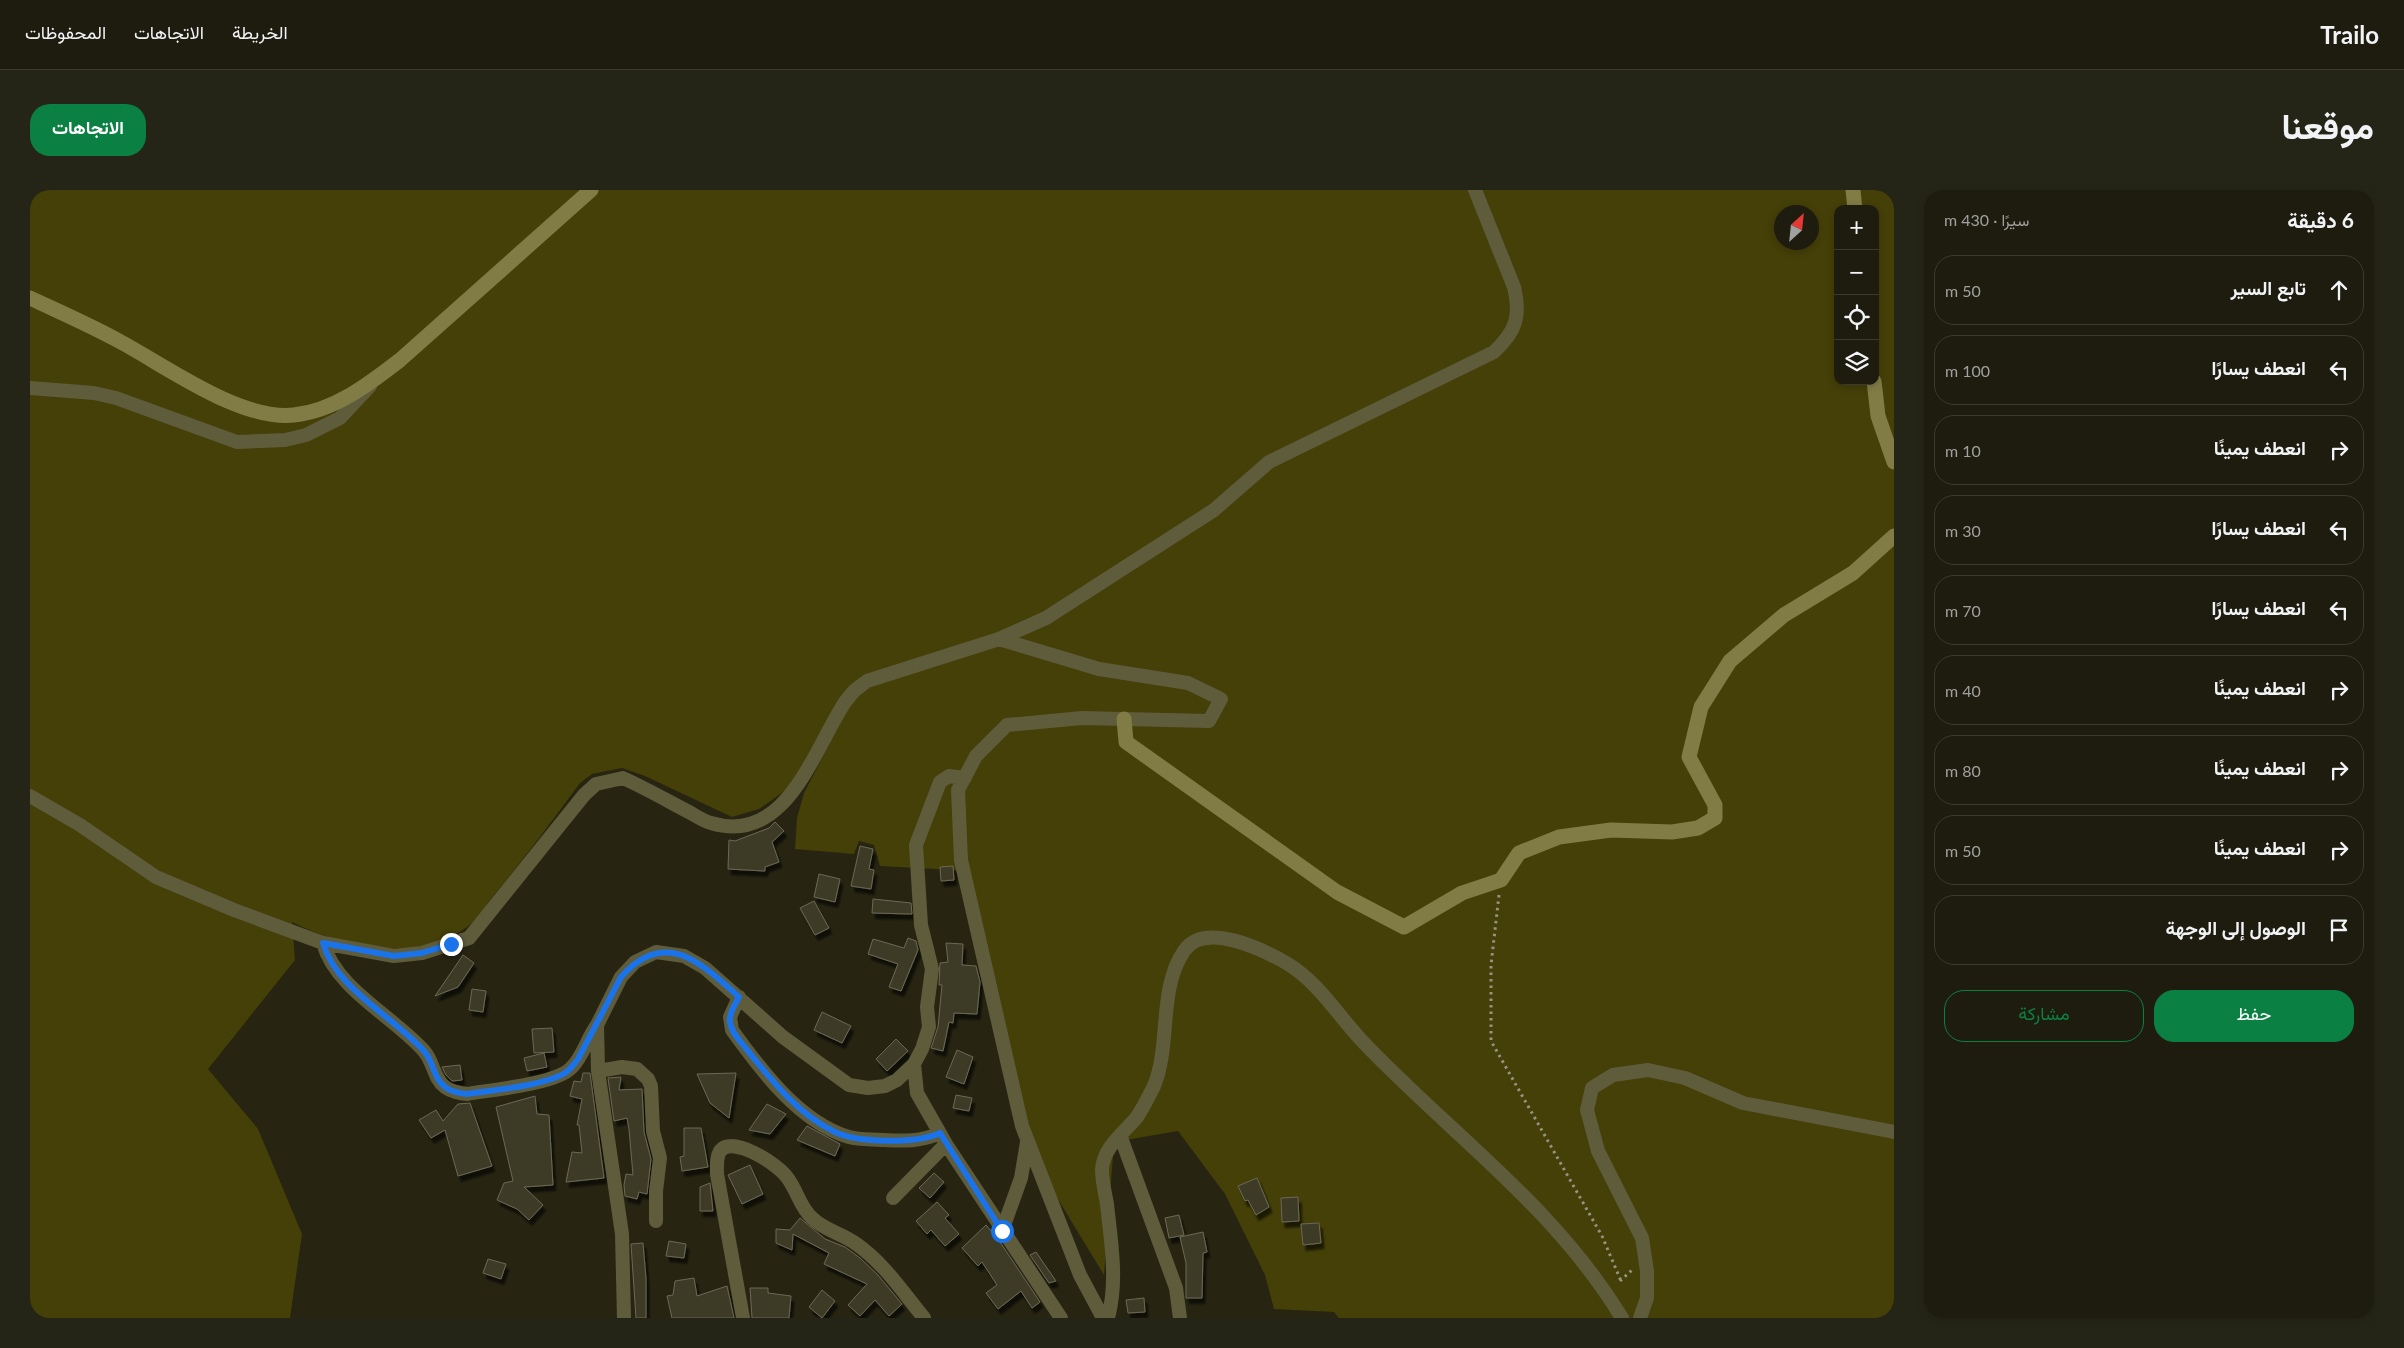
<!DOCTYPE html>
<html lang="ar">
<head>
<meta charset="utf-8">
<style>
  :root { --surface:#1d1c0e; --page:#252517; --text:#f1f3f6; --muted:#a0a19e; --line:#3b3a2e; --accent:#0b8043 }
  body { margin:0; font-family:Lato,Vazirmatn,sans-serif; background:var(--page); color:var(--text); direction:rtl }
  .controls { position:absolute; right:15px; top:15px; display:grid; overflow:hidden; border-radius:10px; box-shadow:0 2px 8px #0003 }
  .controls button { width:45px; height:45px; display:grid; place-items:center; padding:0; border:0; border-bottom:1px solid var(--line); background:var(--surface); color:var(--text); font:25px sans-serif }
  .compass { position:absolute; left:1744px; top:15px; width:45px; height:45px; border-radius:50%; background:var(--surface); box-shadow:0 2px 8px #0003; rotate:27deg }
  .stop { position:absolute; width:15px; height:15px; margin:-11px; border:4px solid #1a73e8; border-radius:50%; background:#fff }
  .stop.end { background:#1a73e8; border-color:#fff; box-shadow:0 1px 5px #0008 }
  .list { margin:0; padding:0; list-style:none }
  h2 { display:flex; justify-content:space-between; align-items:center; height:65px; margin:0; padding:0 20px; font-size:21px }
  h2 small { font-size:16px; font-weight:400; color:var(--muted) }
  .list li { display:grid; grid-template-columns:32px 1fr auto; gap:15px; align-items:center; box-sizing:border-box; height:70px; margin:0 10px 10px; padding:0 10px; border:1px solid var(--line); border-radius:20px }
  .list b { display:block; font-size:19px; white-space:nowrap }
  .list em { font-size:16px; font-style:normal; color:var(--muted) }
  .actions { display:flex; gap:10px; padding:15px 20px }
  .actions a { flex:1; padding:11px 0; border:1px solid var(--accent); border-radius:20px; text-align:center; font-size:18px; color:var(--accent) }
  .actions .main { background:var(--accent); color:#fff }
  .icon { flex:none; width:28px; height:28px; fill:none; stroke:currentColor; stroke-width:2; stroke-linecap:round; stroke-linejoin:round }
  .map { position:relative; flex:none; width:1864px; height:1128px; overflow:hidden; direction:ltr; border-radius:20px }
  header { display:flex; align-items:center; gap:30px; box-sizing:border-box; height:70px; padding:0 25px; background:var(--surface); border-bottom:1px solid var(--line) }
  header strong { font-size:24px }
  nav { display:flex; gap:28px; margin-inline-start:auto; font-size:18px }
  .intro { display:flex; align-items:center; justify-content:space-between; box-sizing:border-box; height:120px; padding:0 30px }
  h1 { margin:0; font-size:35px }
  .button { padding:12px 22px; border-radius:20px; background:var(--accent); color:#fff; font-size:18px; font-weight:700 }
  main { display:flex; gap:30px; padding:0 30px }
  aside { flex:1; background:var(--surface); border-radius:20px; box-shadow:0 2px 8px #0003 }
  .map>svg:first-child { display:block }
</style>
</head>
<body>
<header>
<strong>Trailo</strong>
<nav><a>الخريطة</a><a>الاتجاهات</a><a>المحفوظات</a></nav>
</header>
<div class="intro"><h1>موقعنا</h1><a class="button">الاتجاهات</a></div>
<main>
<aside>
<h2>6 دقيقة<small>سيرًا · 430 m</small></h2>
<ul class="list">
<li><svg class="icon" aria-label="ahead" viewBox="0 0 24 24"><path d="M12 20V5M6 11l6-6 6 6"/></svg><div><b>تابع السير</b></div><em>50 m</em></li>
<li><svg class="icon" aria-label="left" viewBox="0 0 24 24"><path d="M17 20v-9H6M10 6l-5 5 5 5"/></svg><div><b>انعطف يسارًا</b></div><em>100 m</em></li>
<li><svg class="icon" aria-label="right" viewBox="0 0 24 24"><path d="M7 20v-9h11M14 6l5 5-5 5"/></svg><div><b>انعطف يمينًا</b></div><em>10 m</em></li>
<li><svg class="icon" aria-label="left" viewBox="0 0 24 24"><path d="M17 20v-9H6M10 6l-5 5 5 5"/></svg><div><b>انعطف يسارًا</b></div><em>30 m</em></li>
<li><svg class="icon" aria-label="left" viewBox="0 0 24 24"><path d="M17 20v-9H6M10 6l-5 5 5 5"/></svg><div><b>انعطف يسارًا</b></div><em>70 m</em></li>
<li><svg class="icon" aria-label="right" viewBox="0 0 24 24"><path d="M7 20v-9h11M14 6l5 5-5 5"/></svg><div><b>انعطف يمينًا</b></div><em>40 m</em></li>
<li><svg class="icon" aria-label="right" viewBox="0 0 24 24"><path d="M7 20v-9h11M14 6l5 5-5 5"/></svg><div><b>انعطف يمينًا</b></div><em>80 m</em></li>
<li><svg class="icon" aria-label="right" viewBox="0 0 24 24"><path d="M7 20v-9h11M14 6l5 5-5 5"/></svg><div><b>انعطف يمينًا</b></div><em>50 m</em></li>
<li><svg class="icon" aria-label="arrive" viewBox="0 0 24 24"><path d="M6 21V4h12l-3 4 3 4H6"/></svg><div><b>الوصول إلى الوجهة</b></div></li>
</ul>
<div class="actions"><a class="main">حفظ</a><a>مشاركة</a></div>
</aside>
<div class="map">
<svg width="1864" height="1128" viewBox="0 0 1864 1128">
  <defs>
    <filter id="shadow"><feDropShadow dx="3" dy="5.5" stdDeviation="1" flood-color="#0009"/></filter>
  </defs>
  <rect width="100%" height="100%" fill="#272512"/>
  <path fill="#453f08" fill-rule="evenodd" d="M0,0H1864V1128H1309L1304,1122L1244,1119L1235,1085L1195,1004L1148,941L1084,952L1074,1085L1023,1001L983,894L926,680L850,676L844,655L829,651L824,664L765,659L767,628L774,603L801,551L756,600L729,619L702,627L615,586L592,578L562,584L550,593C522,631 494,669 464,705C456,715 447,730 437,737C386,774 313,758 262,732L265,770L178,879L228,939L272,1044L260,1128H0ZM1808,19H1845V191H1808ZM1752,22H1782V52H1752Z"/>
  <path fill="#3d3b28" stroke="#6b6955" filter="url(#shadow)" d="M745,632L754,641L742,652L749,672L735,677V681L698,679L699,650L705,651L739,638Z
    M830,656L843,659L839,679L844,680L841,699L821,696Z
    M923,676L924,690L911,691L910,677Z
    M789,684L810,689L805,712L784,707Z
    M843,709L881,713L882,724L842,723Z
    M784,711L799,738L785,745L770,718Z
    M878,748L886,751L888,760L871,801L859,797L868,774L838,764L843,749L874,758Z
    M916,753L933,754L932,775L946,776L950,792L947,824L924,823L923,833L919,832L913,861L901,858L908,837L912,795H909L910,773L918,772Z
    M433,765L444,773L428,797L405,806Z
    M442,799L456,801L453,822L439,820Z
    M792,822L821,836L812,853L784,840Z
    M522,838L524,862L504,863L502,839Z
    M866,849L878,861L857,881L846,869Z
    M927,860L943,867L934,894L916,887Z
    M514,863L517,877L497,881L494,868Z
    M430,875L432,890L422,891L416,885L412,877Z
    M553,883H560L574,988L536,992L542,962L552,963L549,935H547L552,909L540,906L544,891L551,892Z
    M706,883L699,928L680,913L667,884Z
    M591,887L589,900L612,899L614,942L621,969L617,1004L609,1002L607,1009L595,1006L594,995L596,984L603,985L599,939L597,928L584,931L578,888Z
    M926,905L942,908L939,921L923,918Z
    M505,906L507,924L519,925L523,995L494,997L513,1015L499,1030L487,1019L467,1010L474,993L483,991L466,917Z
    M440,913L462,976L428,986L415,940L401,948L389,930L406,920L413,931L428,914Z
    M737,914L756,924L740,944L719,940Z
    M777,936L810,954L805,966L767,950Z
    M654,938H671L678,977L652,981L650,967L654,966Z
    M720,975L733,1004L712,1014L698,985Z
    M904,983L914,992L900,1008L889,998Z
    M1227,988L1239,1017L1226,1025L1218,1010L1215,1011L1208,996Z
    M680,993L683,1021H670V997Z
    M1268,1007L1269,1031L1252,1032L1251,1008Z
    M907,1012L919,1025L915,1028L929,1044L915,1056L901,1040L897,1044L886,1031Z
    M1149,1025L1154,1045L1139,1048L1135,1028Z
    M770,1028L795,1049L815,1057L830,1068L847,1084L872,1114L859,1126L845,1110L830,1126L818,1115L837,1094L794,1074L799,1063L763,1044L762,1060L746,1053V1039L760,1040Z
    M1289,1033L1291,1053L1273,1055L1271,1034Z
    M956,1035L968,1049L1010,1112L1002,1118L991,1101L968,1119L956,1103L967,1095L952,1072L948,1076L932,1058Z
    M1173,1042L1177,1062L1173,1063L1172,1108H1156V1073L1150,1047Z
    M639,1051L656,1054L654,1068L636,1066Z
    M613,1053L616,1089V1128H606L601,1054Z
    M1006,1062L1026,1091L1019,1093L1000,1065Z
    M458,1069L476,1074L471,1089L453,1083Z
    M664,1088L667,1106L697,1096L704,1128H642L637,1106L643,1105L645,1091Z
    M720,1098H738V1103L761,1106L759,1128H722Z
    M792,1100L805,1111L792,1128L779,1117Z
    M1114,1108L1115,1122L1098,1123L1096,1110Z"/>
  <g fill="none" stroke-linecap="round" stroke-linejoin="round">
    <path stroke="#959484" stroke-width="3" stroke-dasharray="2.5 4" stroke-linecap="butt" d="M1469,705L1461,775V851L1572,1046L1591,1091
      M1590,1091L1602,1080"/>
    <path stroke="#5f5c3c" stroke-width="14" d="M0,198L64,203L86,208L207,252L255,250L276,245L310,228L340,196
      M969,449L1069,479L1158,493L1191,509L1179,531L1052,528L977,535L946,566L928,600L931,670L992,936L1050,1085L1073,1128
      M0,606L50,635L126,687L204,720L293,753L364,766L392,763L439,748L554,605L566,594L593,588C615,598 636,610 657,621C665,625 673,631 681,633C756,656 783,561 815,512L824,501L837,491L969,449L1016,428L1184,320L1239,272L1464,162C1486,141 1491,127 1484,97L1445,0
      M293,753C306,799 363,826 394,861C404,872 403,888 415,897C422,902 429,903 437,904C460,900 526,894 541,878C553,867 557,848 567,835
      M709,807L700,827L702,840C730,879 770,933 819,947C830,950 842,949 853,950C873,951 891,952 910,943
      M884,874L887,903L916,954L1031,1128
      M568,881L592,877L607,879L618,889L621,896L623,941L630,968L626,1001V1031
      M1090,945L1146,1098L1150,1128
      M863,1008L916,954
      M972,1041L991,988L997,952
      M594,1128L592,1044L568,881L567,835L591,787L605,772L626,762L654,766L675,778L753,847L819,895L838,898L855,896L867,890L884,874L892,859L899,837L897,817L902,779L891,735L886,655L910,592L919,586L935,588
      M713,1128L687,984C687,976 686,968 690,961C703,945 747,974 756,986C767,999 769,1016 782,1028C794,1040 811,1043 825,1053C854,1073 872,1101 894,1128
      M1078,1128C1088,1090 1081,1053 1077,1014C1075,1003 1072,991 1072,980C1073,957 1094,943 1107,927C1113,918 1119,906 1124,896C1141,855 1128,799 1154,761C1174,730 1234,760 1258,774C1289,793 1309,827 1334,853C1423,946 1524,1016 1592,1128
      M1610,1128L1617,1108V1081L1612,1048L1568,961L1557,920L1562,898L1583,885L1618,880L1655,888L1713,913L1864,942"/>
    <path stroke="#817c46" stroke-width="15" d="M1823,0L1825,19
      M0,108C30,122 60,135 89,151C136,176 210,231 264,225C304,221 339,194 370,170L561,0
      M1844,191L1848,226L1864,272
      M1094,529L1096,552L1307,702L1374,737L1432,703L1471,690L1489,663L1529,647L1581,640L1642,642L1668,638L1685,628V615L1659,567L1671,517L1700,471L1754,425L1823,383L1864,346"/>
  </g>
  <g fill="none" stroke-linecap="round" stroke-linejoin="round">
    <path stroke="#1a73e8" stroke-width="6" d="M421,754L392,763L364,766L293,753C306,799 363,826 394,861C404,872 403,888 415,897C421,902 429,903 436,904C463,900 513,896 535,883C541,879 544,874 548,869L591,787C635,737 671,773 709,807C705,814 699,824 700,832C701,843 712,853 718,861C743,892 768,924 805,942C828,953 886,954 910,943L972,1041"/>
  </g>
</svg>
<div class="controls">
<button>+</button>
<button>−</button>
<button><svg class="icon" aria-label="locate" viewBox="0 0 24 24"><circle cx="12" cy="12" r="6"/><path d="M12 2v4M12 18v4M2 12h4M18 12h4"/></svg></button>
<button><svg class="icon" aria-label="layers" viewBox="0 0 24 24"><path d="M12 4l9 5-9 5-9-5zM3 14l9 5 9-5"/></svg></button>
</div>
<svg class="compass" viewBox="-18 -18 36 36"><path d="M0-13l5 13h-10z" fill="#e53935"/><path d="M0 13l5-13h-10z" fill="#a0a19e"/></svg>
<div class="stop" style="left:972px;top:1041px"></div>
<div class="stop end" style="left:421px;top:754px"></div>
</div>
</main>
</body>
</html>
